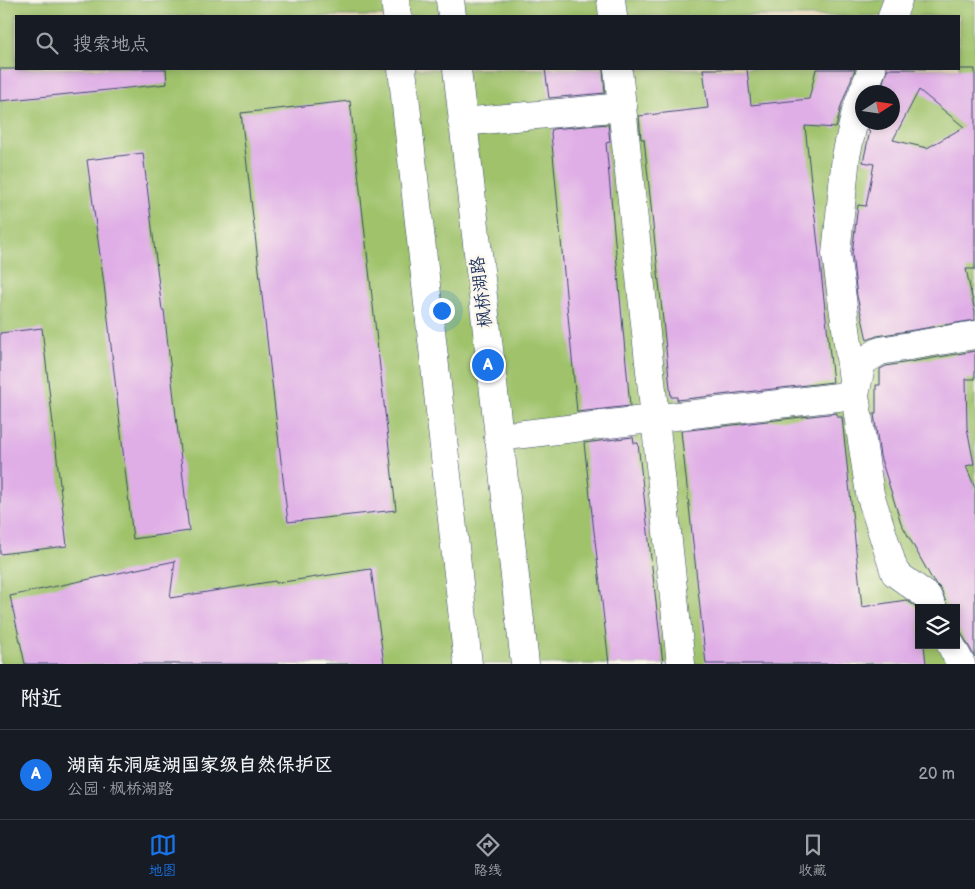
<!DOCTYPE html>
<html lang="zh">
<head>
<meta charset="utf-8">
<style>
  :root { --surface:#171b24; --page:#242831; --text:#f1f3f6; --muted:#9ea1a6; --line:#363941; --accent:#1a73e8 }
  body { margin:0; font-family:"Balsamiq Sans","LXGW WenKai TC",sans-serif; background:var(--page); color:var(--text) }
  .controls { position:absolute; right:15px; bottom:15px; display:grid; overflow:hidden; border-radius:0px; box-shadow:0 2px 8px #0003 }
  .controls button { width:45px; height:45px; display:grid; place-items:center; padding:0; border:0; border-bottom:1px solid var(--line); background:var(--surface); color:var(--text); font:25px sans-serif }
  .compass { position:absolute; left:855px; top:85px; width:45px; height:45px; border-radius:50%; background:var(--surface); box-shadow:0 2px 8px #0003; rotate:78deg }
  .you { position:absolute; left:441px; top:310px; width:18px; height:18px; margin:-12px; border:4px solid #fff; border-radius:50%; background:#1a73e8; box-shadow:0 0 0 8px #1a73e833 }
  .badge { display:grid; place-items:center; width:32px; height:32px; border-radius:50%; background:var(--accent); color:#fff; font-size:16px; font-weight:700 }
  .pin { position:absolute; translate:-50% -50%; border:2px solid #fff; box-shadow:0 1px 5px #0006 }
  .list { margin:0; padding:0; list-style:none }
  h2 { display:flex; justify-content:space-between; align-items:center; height:65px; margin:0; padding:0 20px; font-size:21px }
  h2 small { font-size:16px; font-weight:400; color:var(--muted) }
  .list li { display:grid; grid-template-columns:32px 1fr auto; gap:15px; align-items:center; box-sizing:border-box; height:90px; padding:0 20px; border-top:1px solid var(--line) }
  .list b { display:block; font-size:19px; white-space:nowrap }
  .list p { margin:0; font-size:16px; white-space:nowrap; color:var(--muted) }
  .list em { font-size:16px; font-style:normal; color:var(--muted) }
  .icon { flex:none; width:28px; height:28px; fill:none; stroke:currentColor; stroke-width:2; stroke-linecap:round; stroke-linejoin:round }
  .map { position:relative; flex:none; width:975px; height:664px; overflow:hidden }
  .search { position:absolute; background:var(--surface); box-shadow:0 2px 8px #0003; left:15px; right:15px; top:15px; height:55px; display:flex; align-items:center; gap:12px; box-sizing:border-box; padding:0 18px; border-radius:0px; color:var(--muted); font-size:19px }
  .sheet { height:155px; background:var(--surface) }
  nav { display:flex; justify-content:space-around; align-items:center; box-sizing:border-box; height:70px; border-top:1px solid var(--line); background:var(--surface); font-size:14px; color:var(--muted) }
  nav a { display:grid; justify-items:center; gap:2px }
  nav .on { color:var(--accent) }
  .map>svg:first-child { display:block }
</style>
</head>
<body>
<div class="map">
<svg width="975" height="664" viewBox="0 0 975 664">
  <rect width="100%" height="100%" fill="#fbf7ec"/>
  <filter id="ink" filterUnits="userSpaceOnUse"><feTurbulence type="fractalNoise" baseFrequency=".02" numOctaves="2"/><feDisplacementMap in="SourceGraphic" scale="10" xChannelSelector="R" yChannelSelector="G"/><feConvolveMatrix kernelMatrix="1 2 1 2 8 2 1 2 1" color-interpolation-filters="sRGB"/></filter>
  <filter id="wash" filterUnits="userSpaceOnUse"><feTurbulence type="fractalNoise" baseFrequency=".0096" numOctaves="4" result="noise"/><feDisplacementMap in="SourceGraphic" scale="20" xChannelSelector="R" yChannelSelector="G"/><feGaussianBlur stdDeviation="1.12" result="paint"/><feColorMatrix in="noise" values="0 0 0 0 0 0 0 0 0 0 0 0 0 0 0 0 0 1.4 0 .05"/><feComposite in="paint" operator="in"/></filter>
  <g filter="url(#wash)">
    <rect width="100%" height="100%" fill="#f0e0c0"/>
    <path fill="#9fc26b" stroke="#5d7864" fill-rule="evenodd" d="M0,0H975V664H0ZM16,16H959V69H16ZM862,92H892V122H862ZM919,608H956V645H919Z"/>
    <g id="blocks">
      <path fill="#dfaee6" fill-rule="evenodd" d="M0,69H166L167,84L0,101Z
        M545,69H603L605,93L549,98Z
        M703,69H747L751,105L809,99L816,69H855L841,106L836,128L805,126L833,382L677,400V397H671L644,139H641L639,116L708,108Z
        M887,69H975V269H966L975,311V320L877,336L867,340L857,296L852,254L858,205L866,206L874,164L863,162L870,131H868L869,122H892V92H880ZM919,90L964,127L927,148L893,140Z
        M350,101L396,510L288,522L241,113Z
        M608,124L610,142L606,143L630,406L577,412L551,133L552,129Z
        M143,153L162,310H164L189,531L133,539L104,284L87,160Z
        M42,328L67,546L0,554V333Z
        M975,351V379H966L967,428L974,464L966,466L975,488V657L956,624V608H948L941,589L933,581L901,523L880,456L874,414H876V385H880V369L886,366Z
        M837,413V417H842L862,607L906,600L915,606L919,614V645H924L926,664H706L681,431Z
        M633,437L634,443H638L663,664H609L584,443Z
        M175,561L170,598L275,581L276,583L371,569L384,664H25L10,596Z"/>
    </g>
  </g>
  <g filter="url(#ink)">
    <use href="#blocks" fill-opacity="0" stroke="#3b4a6d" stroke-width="1"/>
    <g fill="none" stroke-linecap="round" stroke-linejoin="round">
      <defs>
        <path id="minor" d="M611,0L613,16
          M892,16L898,0
          M618,69L681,664
          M863,92L872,69
          M462,122L623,107
          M498,437L855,395L836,254L846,156L856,111L862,95
          M933,608L927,596L895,573L870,494L855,395L862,362L880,351L975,335
          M951,645L961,664"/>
        <path id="major" d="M395,0L397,16
          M450,0L452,16
          M402,69L468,664
          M457,69L525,664"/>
      </defs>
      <use href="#minor" stroke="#3b4a6d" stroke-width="29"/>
      <use href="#major" stroke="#3b4a6d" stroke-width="29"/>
      <use href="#minor" stroke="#fff" stroke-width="28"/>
      <use href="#major" stroke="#fff" stroke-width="28"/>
    </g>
  </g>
  <g text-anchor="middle" stroke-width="5" stroke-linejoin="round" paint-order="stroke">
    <g font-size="18" fill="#1b2f5e" stroke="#fbf7ec">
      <text transform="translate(481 292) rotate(-97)" y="6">枫桥湖路</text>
    </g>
  </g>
</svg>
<div class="controls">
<button><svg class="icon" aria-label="layers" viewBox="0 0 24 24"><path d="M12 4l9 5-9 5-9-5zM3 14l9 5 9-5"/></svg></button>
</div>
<svg class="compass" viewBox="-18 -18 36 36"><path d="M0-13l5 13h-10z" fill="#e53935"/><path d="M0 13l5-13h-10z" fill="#9ea1a6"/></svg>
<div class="you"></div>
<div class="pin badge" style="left:488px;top:365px">A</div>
<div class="search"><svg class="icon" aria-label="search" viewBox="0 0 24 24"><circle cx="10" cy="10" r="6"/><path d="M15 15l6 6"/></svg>搜索地点</div>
</div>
<section class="sheet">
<h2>附近<small></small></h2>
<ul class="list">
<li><span class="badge">A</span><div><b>湖南东洞庭湖国家级自然保护区</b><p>公园 · 枫桥湖路</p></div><em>20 m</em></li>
</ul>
</section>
<nav>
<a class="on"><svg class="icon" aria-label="map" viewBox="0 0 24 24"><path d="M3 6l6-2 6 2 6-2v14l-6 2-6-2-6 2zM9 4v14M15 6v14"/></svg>地图</a>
<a><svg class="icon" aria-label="directions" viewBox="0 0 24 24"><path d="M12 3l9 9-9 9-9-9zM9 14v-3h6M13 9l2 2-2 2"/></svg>路线</a>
<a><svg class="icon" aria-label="saved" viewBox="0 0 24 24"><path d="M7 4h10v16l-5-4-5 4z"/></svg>收藏</a>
</nav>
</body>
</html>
